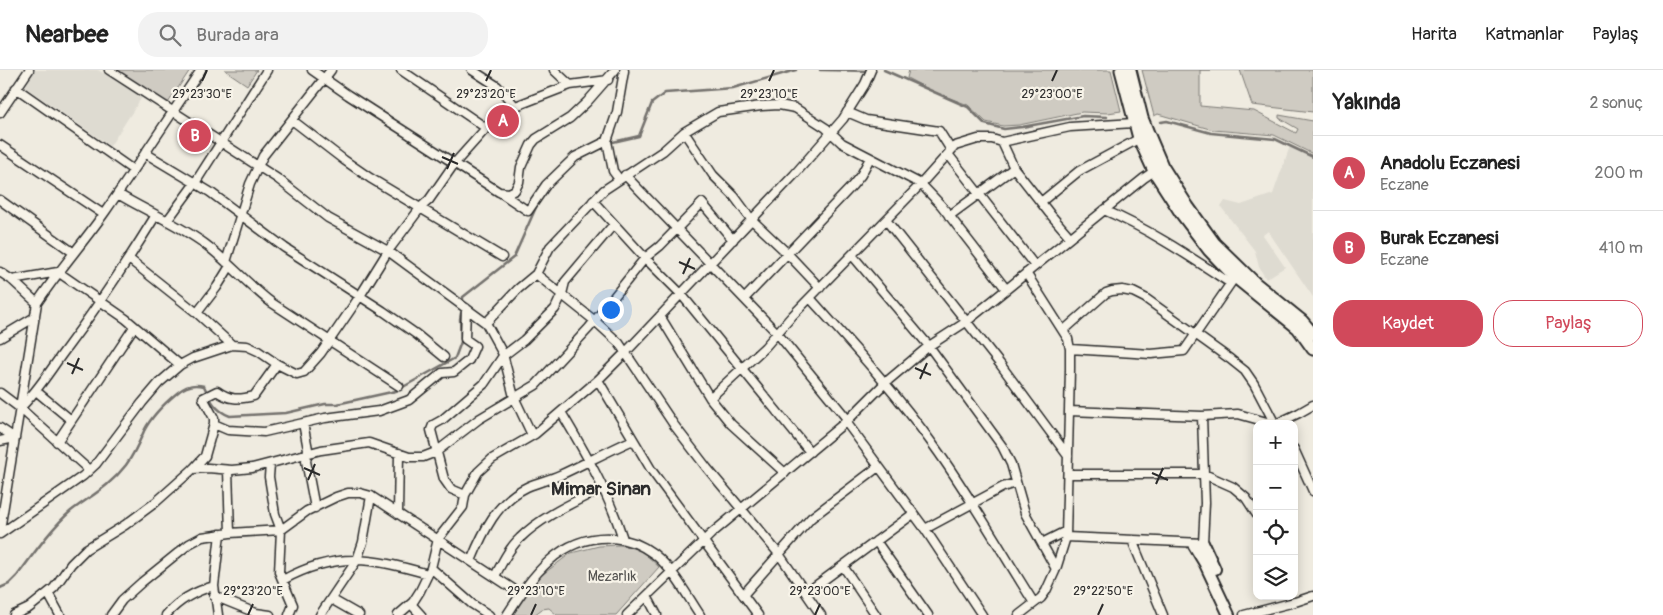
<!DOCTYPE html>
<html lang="tr">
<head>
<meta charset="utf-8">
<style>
  :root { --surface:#fff; --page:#f2f2f2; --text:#222; --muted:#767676; --line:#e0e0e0; --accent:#d1495b }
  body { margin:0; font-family:Pangolin,sans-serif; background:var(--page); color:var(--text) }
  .controls { position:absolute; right:15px; bottom:15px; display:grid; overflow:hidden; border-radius:10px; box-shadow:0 2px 12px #0003 }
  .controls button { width:45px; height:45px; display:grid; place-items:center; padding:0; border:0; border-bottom:1px solid var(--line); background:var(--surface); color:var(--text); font:25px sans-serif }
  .you { position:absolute; left:610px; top:239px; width:18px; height:18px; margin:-12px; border:4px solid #fff; border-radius:50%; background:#1a73e8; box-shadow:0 0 0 8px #1a73e833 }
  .badge { display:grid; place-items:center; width:32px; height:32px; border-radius:50%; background:var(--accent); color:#fff; font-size:16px; font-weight:700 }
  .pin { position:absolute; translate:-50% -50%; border:2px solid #fff; box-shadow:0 1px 5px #0006 }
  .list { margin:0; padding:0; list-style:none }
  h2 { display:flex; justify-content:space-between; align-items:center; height:65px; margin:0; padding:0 20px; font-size:21px }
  h2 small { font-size:16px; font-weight:400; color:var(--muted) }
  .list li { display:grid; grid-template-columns:32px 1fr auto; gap:15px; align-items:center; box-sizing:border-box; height:75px; padding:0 20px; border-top:1px solid var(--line) }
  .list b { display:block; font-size:19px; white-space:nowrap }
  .list p { margin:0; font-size:16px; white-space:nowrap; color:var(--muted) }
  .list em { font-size:16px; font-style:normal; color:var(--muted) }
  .actions { display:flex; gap:10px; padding:15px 20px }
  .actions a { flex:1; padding:11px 0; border:1px solid var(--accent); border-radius:20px; text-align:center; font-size:18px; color:var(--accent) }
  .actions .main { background:var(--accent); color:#fff }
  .icon { flex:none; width:28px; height:28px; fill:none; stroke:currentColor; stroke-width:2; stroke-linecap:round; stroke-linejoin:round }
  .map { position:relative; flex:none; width:1313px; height:545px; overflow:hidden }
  header { display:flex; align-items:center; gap:30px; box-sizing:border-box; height:70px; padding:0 25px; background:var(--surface); border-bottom:1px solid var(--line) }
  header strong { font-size:24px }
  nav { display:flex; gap:28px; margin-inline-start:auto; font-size:18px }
  .search { width:350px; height:45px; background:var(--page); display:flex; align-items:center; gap:12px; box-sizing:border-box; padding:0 18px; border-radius:20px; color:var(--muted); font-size:19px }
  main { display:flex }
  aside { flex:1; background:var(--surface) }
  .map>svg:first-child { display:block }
</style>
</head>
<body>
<header>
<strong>Nearbee</strong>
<div class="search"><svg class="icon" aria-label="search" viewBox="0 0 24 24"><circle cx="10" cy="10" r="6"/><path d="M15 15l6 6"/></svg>Burada ara</div>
<nav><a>Harita</a><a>Katmanlar</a><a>Paylaş</a></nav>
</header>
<main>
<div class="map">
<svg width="1313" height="545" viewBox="0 0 1313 545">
  <rect width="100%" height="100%" fill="#efebe0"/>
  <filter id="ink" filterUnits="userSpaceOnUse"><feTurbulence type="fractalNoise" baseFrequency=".02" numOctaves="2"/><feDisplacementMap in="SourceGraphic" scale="10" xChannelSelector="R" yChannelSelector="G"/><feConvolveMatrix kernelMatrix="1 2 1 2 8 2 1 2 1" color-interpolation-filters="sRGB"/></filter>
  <g filter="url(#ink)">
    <path fill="#dedbd1" d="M35,0H98L142,27L110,76L25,17Z
      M1290,76L1313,89V227L1268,161L1263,165L1285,197L1266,209L1259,197L1255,181L1221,137L1225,131L1241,135L1273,124Z"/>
    <path fill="#cfcbc2" stroke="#7d7b76" d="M116,0H190L168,33Z
      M225,0H257L247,15Z
      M909,0H1111L1121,41L1108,43L1082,42L1019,55L1003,56L986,52L968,35L932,21L907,8Z
      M1142,0H1313V42L1252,35L1240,0H1200V36L1254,41L1296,63L1298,59L1279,48V45L1313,51V84L1274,65L1213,60L1158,44L1154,46Z
      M620,475L641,480L659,497L616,545H557L549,538L542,539L534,545H513L534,511L571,483L599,476Z"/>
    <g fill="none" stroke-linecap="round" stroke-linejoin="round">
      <path stroke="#74726e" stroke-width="2.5" d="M820,0L868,1
        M884,0L968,37L985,54L1004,59L1022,57L1083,46L1107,47
        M1161,52L1167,51L1211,63L1275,69L1313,87
        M613,72L639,66L652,33L665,23L733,18L796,0
        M463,233V227L514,187L537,135L551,114
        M0,518L9,514L17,506C32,486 52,457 71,441C92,425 109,417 126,395C134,384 139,373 144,361C151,347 165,333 177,323C185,316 193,313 204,316C210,329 215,341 230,346L286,343L325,334H337L396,321L455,288L461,272L460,249L462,238"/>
      <defs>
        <path id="street" d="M109,0L278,109L328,148L388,181L486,253L503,284L514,327L532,365
          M312,0L348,25L499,122L509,123L515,120L519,112L521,97L531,75L536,69L570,48L587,32L615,0
          M401,0L486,58
          M472,0L497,16L516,37
          M554,0L570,15
          M16,18L133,100
          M847,42L866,50L939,61L951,80
          M0,43L29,0
          M292,50L344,90L370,108L502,187
          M684,62L713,105L734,126L751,149L787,183L820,218
          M1002,72L1014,98L1050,144L1070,167
          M0,75L103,144
          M145,83L210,122L285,178L383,241L416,264L444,287
          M948,84L1035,196
          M625,105L777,263L848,350
          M619,109L613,101L607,71L617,42L624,1
          M501,123L528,141L546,115L575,87L607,71
          M118,124C146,141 178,154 205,174C229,192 248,215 272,233L399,316
          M0,130L74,183
          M593,131L645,188L681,224L810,382
          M1041,132L1079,101L1142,67
          M1104,140C1149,159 1189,186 1230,213
          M949,146L1014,98
          M886,150L1000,294L1068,386
          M167,151L195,113L267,0
          M852,185L929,276L1002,376L1011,394L1025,443L1056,499
          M129,189L197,243L232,275
          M226,192L250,114L263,86L331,0
          M0,202L12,210L37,233
          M536,204L595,251L619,273L674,355L707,398L779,484L821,545
          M12,210L58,202L126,249L180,295
          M745,228L852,116L861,105L870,88
          M810,228C853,276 897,324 934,376C971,427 1001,481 1034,533
          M197,243L217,217L230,196
          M660,246L710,328
          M486,253L518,219L536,204L550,177L604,120L663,81L684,62L718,42L761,36L779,35L795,38L826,58L842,73L921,114L941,135L1006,219
          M1063,261L1106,223L1112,221L1122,220L1133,222L1145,228L1230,289L1245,301L1254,314L1275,354
          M0,268L35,247
          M1070,279L1151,284L1184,281L1235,207
          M277,294L254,326C239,330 229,330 217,321L203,328L214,348V354L228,360L264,362L325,348L379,341L409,330L442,303L454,302L469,290L475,276L465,269L466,238
          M598,310L652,401L758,545
          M36,321L71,350
          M0,323L20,338L89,400
          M20,338C37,322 49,302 63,283C96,239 127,192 156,145
          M1069,341L1202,346L1238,344L1274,354
          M561,342C585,382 609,424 623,469
          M846,352L925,459L982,545
          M303,353L308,379L306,391L315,438
          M1276,354L1299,343L1313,335
          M0,358L15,368
          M0,371L15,368
          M57,372L134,257
          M1294,379L1313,421
          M270,394L269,407L275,444L281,460L279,502L293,535L289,545
          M193,399L208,398L232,400L252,398L321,380L369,373L409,387H423L436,382L479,349L536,315L589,258L645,188L660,176L702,133L733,170
          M228,400L230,463
          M785,403L731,354L710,328L765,277L792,246L921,114L955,76L978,69H992L1002,72L1070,57L1134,53
          M1068,404H1204L1233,417L1246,428L1257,445
          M465,425L451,419L444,409L431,360L433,355L442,350L484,314L503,286L524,270L555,239L562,224L565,212L614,154
          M398,444L399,383
          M925,459L1003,417L1015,413
          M0,460L37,233C58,201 83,173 105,142C138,95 169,47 201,0
          M0,464L83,406L96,394L142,333L159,313L180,295L193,288L232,275L247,276L258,281L277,294L297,304L304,302L321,283L360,226L388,181L421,137L429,130L454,94L498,45L508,39L570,15L608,10
          M1066,467L1203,473L1205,433L1202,346
          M1132,470L1163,545
          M876,471L928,545
          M1042,473L1066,461
          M471,491C483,462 497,431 527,417C538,412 549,410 560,405C584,394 608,381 633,370
          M843,496L876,545
          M431,498L472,534L489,545
          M495,506C502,493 509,478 520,468C542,446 575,432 602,418
          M283,510C336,481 372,488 428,504
          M48,523L60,545
          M806,523L913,444
          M743,525L811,448L878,397
          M214,526L256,543L270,545
          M647,526L657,545
          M331,529L359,545
          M411,534L421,545
          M14,545L29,538L54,518L71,494L86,479L125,455L156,432L193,399L205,386L214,354
          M111,545L122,530L142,512L189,474L202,467L230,463L281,460L307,441L336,427L348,423H360L371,426L521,524
          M166,545C179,530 195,521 214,516
          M218,545L214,516L220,464
          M320,545L357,490L363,472L371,426
          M398,545L413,532L420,521L431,498L438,469L463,437L465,425L478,402L492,389L535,364L598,310L625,283L794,105L843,49L865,14L871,0
          M507,545C532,506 560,465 612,468C627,469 642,475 654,484C674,500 686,524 700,545
          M627,545L711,464L848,350L885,313L929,276L966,252L1144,108L1156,100
          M1019,545L1041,528L1046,521L1056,499L1066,467L1070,299V279L1068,269L1026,203
          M1244,545L1295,532L1313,526"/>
        <path id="secondary" d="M1203,473L1215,499
          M1193,474L1205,494L1229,545"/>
        <path id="primary" d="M1121,0L1139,68L1154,101L1181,143L1209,180L1235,207L1298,258L1313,279
          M1130,0L1142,48L1148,63L1162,96L1188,137L1214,173L1255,213L1302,251L1313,264"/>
      </defs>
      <use href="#street" stroke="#2b2b2b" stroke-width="11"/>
      <use href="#secondary" stroke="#2b2b2b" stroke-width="14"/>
      <use href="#primary" stroke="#2b2b2b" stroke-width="15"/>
      <use href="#street" stroke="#f7f3e8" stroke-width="8"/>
      <use href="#secondary" stroke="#f7f3e8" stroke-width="10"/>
      <use href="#primary" stroke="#f7f3e8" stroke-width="11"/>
    </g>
  </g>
  <path fill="none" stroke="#2b2b2b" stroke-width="2" d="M202,11L207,0M486,11L491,0M769,11L774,0M1052,11L1057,0M442,87L458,94M447,99L454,83M679,192L695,199M683,204L690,188M67,293L83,300M915,298L931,305M72,304L79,288M920,309L927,293M304,398L320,405M1152,403L1168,410M308,410L315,394M1156,414L1163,398M248,545L253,534M531,545L536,534M815,545L820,534M1098,545L1103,534"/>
  <g text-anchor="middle" stroke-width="4.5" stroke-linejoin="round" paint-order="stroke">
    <g font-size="14" fill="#545351" stroke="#f7f3e8">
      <text x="612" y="511">Mezarlık</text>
    </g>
    <g font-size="19" font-weight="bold" fill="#2b2b2b" stroke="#f7f3e8">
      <text x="601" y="425">Mimar Sinan</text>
    </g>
  </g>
  <g font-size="12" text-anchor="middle" fill="#2b2b2b" stroke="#f7f3e8" stroke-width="4.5" stroke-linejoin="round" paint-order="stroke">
    <text x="202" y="28">29°23'30"E</text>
    <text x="486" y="28">29°23'20"E</text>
    <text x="769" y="28">29°23'10"E</text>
    <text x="1052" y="28">29°23'00"E</text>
    <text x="253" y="525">29°23'20"E</text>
    <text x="536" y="525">29°23'10"E</text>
    <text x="820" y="525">29°23'00"E</text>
    <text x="1103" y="525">29°22'50"E</text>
  </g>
</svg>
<div class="controls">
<button>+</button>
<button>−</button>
<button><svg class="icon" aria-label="locate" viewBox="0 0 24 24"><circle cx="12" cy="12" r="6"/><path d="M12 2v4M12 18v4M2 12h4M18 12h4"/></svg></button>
<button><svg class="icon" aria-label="layers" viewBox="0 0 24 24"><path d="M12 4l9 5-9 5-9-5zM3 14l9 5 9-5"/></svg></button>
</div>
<div class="you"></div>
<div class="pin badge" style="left:503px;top:51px">A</div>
<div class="pin badge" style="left:195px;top:66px">B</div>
</div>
<aside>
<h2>Yakında<small>2 sonuç</small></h2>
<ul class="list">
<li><span class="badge">A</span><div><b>Anadolu Eczanesi</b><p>Eczane</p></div><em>200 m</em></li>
<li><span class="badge">B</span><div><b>Burak Eczanesi</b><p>Eczane</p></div><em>410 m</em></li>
</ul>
<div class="actions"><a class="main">Kaydet</a><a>Paylaş</a></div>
</aside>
</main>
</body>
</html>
